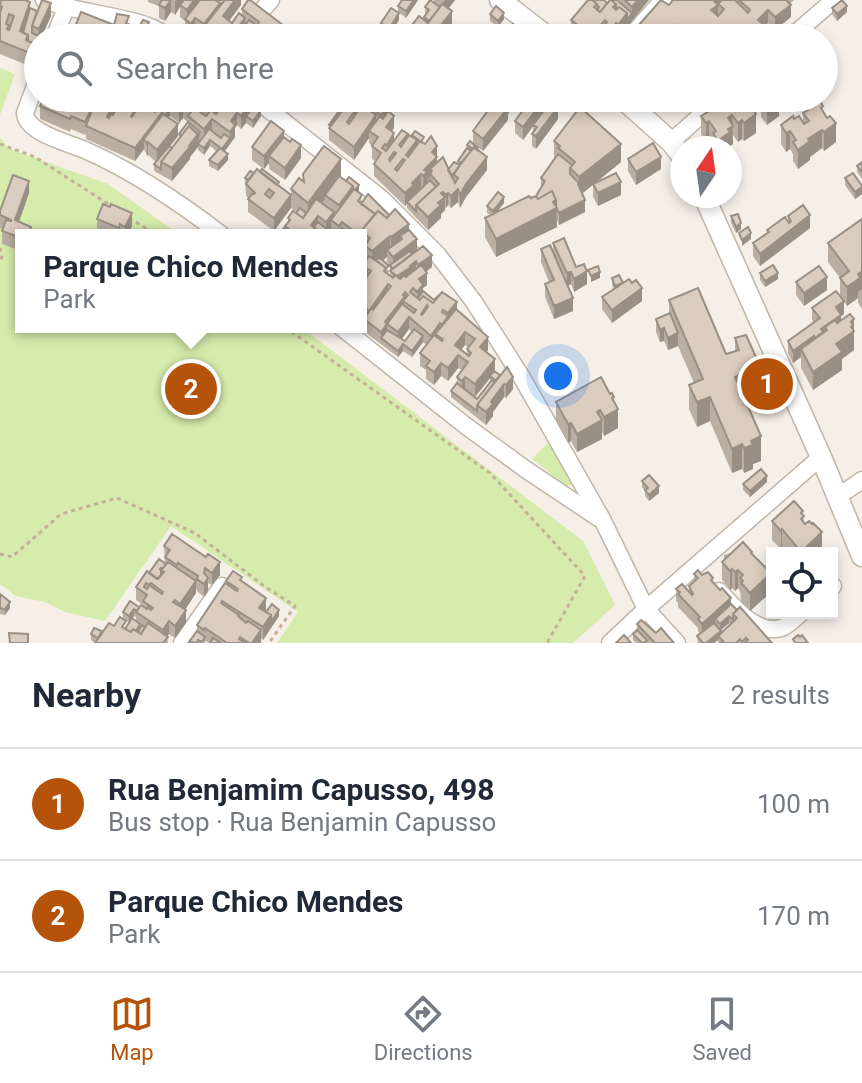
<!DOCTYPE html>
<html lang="en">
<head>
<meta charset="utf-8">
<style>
  :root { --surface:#fff; --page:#f2f2f3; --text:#1f2937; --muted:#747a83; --line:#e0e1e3; --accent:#b45309 }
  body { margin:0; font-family:Roboto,sans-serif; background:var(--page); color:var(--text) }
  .controls { position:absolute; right:24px; bottom:24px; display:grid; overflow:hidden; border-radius:0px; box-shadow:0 4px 12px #0003 }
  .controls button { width:72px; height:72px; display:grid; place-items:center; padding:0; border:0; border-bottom:2px solid var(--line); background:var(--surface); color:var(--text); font:40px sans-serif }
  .compass { position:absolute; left:670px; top:136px; width:72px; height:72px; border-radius:50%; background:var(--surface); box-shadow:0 4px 12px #0003; rotate:13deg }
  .you { position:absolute; left:558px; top:376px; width:28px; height:28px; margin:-20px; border:6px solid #fff; border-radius:50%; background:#1a73e8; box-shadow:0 0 0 12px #1a73e833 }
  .badge { display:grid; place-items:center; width:52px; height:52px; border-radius:50%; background:var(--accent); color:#fff; font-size:26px; font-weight:700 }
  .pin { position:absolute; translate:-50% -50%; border:4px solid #fff; box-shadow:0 2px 8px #0006 }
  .popup { position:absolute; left:15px; top:229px; width:352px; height:104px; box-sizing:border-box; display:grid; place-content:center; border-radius:0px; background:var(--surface); filter:drop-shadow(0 2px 6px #0005); font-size:26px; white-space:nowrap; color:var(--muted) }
  .popup b { font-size:30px; color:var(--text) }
  .popup::after { content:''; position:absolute; left:50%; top:100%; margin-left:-16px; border:16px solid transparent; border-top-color:var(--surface) }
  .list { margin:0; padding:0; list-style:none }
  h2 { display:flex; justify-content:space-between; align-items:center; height:104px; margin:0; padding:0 32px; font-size:34px }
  h2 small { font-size:26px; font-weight:400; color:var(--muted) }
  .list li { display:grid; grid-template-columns:52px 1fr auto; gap:24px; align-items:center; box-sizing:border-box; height:112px; padding:0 32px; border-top:2px solid var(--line) }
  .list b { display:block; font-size:30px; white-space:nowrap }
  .list p { margin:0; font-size:26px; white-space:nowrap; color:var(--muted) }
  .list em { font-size:26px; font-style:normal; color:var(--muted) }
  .icon { flex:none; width:44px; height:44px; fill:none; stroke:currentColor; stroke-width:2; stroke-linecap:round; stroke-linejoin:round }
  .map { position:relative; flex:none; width:862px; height:643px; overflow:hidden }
  .search { position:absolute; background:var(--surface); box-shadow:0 4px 12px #0003; left:24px; right:24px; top:24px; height:88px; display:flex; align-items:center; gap:20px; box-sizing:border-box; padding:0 28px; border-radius:44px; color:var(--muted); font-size:30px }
  .sheet { height:328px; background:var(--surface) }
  nav { display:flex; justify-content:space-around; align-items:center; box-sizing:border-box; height:112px; border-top:2px solid var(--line); background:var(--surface); font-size:22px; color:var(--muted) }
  nav a { display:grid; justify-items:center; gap:4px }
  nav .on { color:var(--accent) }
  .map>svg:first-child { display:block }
</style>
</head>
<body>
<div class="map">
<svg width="862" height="643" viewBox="0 0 862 643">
  <rect width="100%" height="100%" fill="#f5efe7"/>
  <path fill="#d6ecac" d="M0,68L15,74L0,115Z
    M0,137L7,147L12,150L108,184L180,235H21V327H301L583,541L615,605L573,643H277L298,612L171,526L105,621L65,612L45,602L16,596L0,584Z
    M551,440L572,480L571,485L566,486L532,459Z"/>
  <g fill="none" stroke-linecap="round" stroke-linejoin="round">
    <defs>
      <path id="minor" d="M44,0C78,13 115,14 148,26C156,29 164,34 171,38
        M264,8L271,0
        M54,38L66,8
        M629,38L663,0
        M790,38L834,0
        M38,78L25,113C26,133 69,143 85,150C135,172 179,202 222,235
        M254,98L382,199L438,255L474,302L521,376L602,519L646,609L677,643
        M671,142L720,98
        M341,327L466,426L528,471L600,519
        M837,497L862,480
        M832,587L833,586
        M719,591C733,606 756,635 781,628C788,626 795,618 801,613
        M182,643L222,586
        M610,643L646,609L821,457"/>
      <path id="tertiary" d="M500,0L549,38
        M622,98L671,142L682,156
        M704,196L821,457L862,556"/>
    </defs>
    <use href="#minor" stroke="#c1b6a8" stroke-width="19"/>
    <use href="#tertiary" stroke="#c1b6a8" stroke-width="23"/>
    <path stroke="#c4b098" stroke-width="3" stroke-dasharray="4 4" stroke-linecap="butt" d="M0,144L35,157L113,207
      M129,218L157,235
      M0,248L2,256L0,263
      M285,327L490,473L585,576L547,643
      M0,554L12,557L61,514L117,498L195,533L264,586L295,606L269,643"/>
    <use href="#minor" stroke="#fff" stroke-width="16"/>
    <use href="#tertiary" stroke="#fff" stroke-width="20"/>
  </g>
  <path fill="#bbafa3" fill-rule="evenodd" d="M0,0L30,8L51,16L41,38H38V45L32,67L0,54Z
    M148,0H241V5L229,21L232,23L242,16V9L284,38H207L206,34L204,36L195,30L191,36L185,32V21L180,17V7L175,15L171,12L165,21L159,18V6L148,2Z
    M418,0L406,18L398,12V6Z
    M434,0H455L448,9L452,24L445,32V38H402L424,19L426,14L425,13V7L434,2Z
    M588,0L607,3L610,0H649L618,38L616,36L614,38H577L571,33V20Z
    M722,0H794L790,4L791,17L775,30L768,23L764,26V38H634L637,34V27L669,5H718V16V4Z
    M832,8L847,12L837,21L832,14Z
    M490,14L504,19L498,27L490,21Z
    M399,20L389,35L381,30V23Z
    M114,25H129L149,35L147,38H73L75,33V27Z
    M44,98H117V107L122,98H168L170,100L174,98H226V100L243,105L254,106L261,116L253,128L246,123L241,129L237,125L235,128V137L225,151L228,160L218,171L209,166V160L216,151L210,146L204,155L198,150V147L190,157V159L172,181L154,171V164L156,162L148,155L147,156L144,149L135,161L86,139V133L85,135L71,129L70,132L40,119V106ZM170,116L179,123L183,118L188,122L179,134V139L172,148L170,146L178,136L168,118Z
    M379,98L388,112L394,128L392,131L394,140L408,137L409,135L424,144L437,146V162L448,170L458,164V161L467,149V145L478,150L487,170L466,197L460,208L458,202L451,208L448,205L446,208L445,207V210L441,214V218L428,230L407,208V204L405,206L374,176V164L375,161L372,159V146L369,143V138L354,160L329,140V125L342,110L341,109V103Z
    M497,98H530L521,111L512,105V108L508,114V120L483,151L473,143V131Z
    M546,98V108L551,102V98H574L564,111L558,107V119L536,149L532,146V134L533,131V126L523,140L515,133V121Z
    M672,98H688L682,106Z
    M726,98H744V104L756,133L744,141L742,139L738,142L733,135V144L730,146V151V148H713L709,140L706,142L701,134V116L726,101Z
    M749,98H804L792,107L790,104L786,107L782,101V110L779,112V116L767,125L761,117V111L757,106L755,108Z
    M806,107L823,112L836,142L824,151L822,148L810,157V160L798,169L793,161V154L790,149L786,152L781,144V125L794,119L803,122V113L806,111Z
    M284,137L301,158L285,180L269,169V163L264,169L252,160V147Z
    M554,141L621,162L595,183L621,195L598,206L593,197V185L582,193L585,212L559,225L557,220V227L496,257L485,237V218L491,215L487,213V206L504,203L496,213L536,196L541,188V178L554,159Z
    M628,159L661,169L636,185L628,171Z
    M862,162V179L857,172V166Z
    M303,174L341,177L359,191L358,192L362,202L389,215L409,230L417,250L432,267L426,272L427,285L423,288V291L434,300L457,309L488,350L486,352L495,371L513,389L506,398L504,397L493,412V416L486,425L451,397V391L457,383V377L462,370L458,368L448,381L441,376L434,385L426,379V370L420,366V353L427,345L423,342L412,357L403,351L398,357L358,327H361V235H334L331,232V229L329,231L330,235H275L279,234L285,228L288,222V218L297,212L291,208V189L303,181ZM387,257V262L390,266V276L387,274L389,272L383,260ZM409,329L412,332L405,341L402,339ZM465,345L468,347L467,349V354L461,350ZM490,377V382L477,399L465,390L475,397Z
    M245,178L279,186L291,208L274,231L248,212V198L246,196Z
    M845,178L862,186V194L855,199L845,185Z
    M29,193L19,222L31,235H21V251L2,244V229L0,228V211Z
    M110,207L132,226L127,235H105L97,231V219Z
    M731,216L741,229L736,233L731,223Z
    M788,216L810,228L760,266L753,256V243L767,233V230L788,221Z
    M862,219V309L858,303V298L847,306L844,302V314L841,316V320L854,319V350L842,359V370L813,390L801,368V357L793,363L788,353V341L814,322L812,320V308L840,295V278L828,262V243Z
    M553,243L576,267L587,284L574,292L571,284L567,286L573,311L554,319L545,297V284L549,282L541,262V249L553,253Z
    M760,273L778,279L765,287L760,280Z
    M612,278L623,283L642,301L612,323L602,309V297L614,289L612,285Z
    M796,282L827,290L804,306L796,295Z
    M669,300L726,354L735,351V338L760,384L775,398L749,409L761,461L753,464V469L744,473L742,469L732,473L710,421L697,427L689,409V385L694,383L678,346L668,350L664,341L660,342L656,332V319L669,313Z
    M614,401L618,428L604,436L602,432V439L577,452L571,441L568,443L556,421V402Z
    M751,479L767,482L750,497L743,490V484Z
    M642,481L659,493L649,501L645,496V491L642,487Z
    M803,514L804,522L822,551L820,553H787L782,548L781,549L772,540V521Z
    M164,546L220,575L212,585L208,583V591L204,597L197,591L196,588V593L185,610L186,623L175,638L169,634L167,636L168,643H95L91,640V634L105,631L114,626L126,628L136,621V617L134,616L129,622L123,618V612L143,606V605L136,600V587L149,573L165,563Z
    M731,553L752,554L771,592L750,611L741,601L740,591L738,588L735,591L732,588L730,590L722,580V562L724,559V555Z
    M694,574L702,575L713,583L731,604L772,643H718V640L714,643H698L697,636L700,634L698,631V628L678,607V603L676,601V589L689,592V586L694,582ZM729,623L730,624L721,632V630Z
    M226,581H242L266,610L265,612L279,616L263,640L261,638V643H209L205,641V643H189L197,631V625L226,583Z
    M0,594L10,608L5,615L0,614Z
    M637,624L656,633L674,643H636L633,640V634L637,630Z"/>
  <path fill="#998f85" d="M171,0V12L165,21V8Z
    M176,0H186L180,5V7L175,15V2Z
    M194,0H200V3L187,22V10Z
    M235,0H241V5L223,29V16Z
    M414,0H418L406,18V11Z
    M445,0H455L432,30L443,9V3Z
    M638,0H649L618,38V25L627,13H632V7Z
    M713,0H722L716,6L718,5V17L711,10Z
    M30,2V15L20,44V31Z
    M51,3V16L41,38H38L39,29Z
    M220,3V9L206,24V34L204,36V24Z
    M791,5V17L775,30V17Z
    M847,6V12L837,21V14Z
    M768,10V23L764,26V38H748L758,20Z
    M452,11V24L445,32V38H441L442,24Z
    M399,13V20L389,35V29Z
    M504,13V19L498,27V21Z
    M195,18V30L191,36V24Z
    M245,18V31L240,38H230Z
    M149,22V35L147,38H144V32Z
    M616,23V36L614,38H607V34Z
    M284,26V38H275Z
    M437,29V38H430Z
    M593,29V38H589V34Z
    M38,39V45L32,67V54Z
    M116,98H117V108L107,130V117Z
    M199,98H208L200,100V109L197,112L194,108L197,104Z
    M510,98H512V108L508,114V120L483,151V139Z
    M521,98H530L521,111Z
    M545,98H546V109L523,140V127Z
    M565,98H574L564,111V99Z
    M682,98H688L682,106Z
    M755,98H757V106L755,108Z
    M776,98H782V110L779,112V116L767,125V106Z
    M786,98H790V104L786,107Z
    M792,98H804L792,107Z
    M254,99V112L246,116V123L241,129V116Z
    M183,105V118L179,123V110Z
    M388,105V118L381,127V115Z
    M558,107V119L536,149V136Z
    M170,109V116L148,143V155L147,156V144L144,139V149L135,161V148L163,111Z
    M261,110V116L253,128V121Z
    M237,113V125L235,128V137L222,155V149L230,138L231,121Z
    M756,114V133L744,141V123Z
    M376,115V128L369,131V138L354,160V147Z
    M732,115L733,144L730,146V151V148H718V141L728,118Z
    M394,116V128L386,140V127Z
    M212,119V132L204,142V129Z
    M742,120V139L738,142V123Z
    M709,121V140L706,142V123Z
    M836,123V142L824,151V132Z
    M178,124V136L157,163V150Z
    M822,130V148L810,157V160L798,169V150L808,139Z
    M284,131V143L269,156V163L264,169V156Z
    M790,131V149L786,152V133Z
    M200,132L198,147L190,157V159L172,181V168Z
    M394,133V145L387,158V145Z
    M210,140V146L204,155V148Z
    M417,140V153L406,168V155Z
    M621,144V162L578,197V184L579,183V177Z
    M301,145V158L285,180V168Z
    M437,146V170L432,171L430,169V177L427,180V185L423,189L424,170L432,152Z
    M228,154V160L218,171V165Z
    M487,157V170L466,197L460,208V195L466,184Z
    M661,157V169L636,185V172Z
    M341,159V178L325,195V199L308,221V203Z
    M421,174V187L414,194V198L407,202V204L405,206V193L412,183Z
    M29,181V193L15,233V220Z
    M621,182V195L598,206V193Z
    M359,185V191L339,218V205L353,186Z
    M862,187V194L855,199V192Z
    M458,189V202L451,208V196Z
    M443,192V199L445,197V210L441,214V218L428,230V217Z
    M448,193V205L446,208V195Z
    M291,195V208L274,231V218Z
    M504,197V203L493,217V211Z
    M556,200L557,227L496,257V239Z
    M585,200V212L559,225V213Z
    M334,212V222L331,220V229L326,235V222Z
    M132,213V226L127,235H125V227Z
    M810,215V228L760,266V254Z
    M318,216V229L311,225Z
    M741,223V229L736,233V227Z
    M409,224V243L402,239L400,236V249L391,256V237Z
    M751,233V239L742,246V240Z
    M390,236V254L387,250V257L372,270V251Z
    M417,239V252L393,270V257Z
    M432,255V267L418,277V265Z
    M416,261V274L411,280L397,289L395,273Z
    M369,268L368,271V281L361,290V273Z
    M587,271V284L574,292V279Z
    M862,271V289L858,292V298L847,306V287L858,274Z
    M571,272V284L567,286V273Z
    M600,272V278L591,282V276Z
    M427,273V285L423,288V298L417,304L419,279Z
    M778,273V279L765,287V281Z
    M827,277V290L804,306V293Z
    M388,284V297L369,324V311Z
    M642,288V301L612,323V310Z
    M405,292L403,310L387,324V336L381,338V332L385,322Z
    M573,298V311L554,319V306Z
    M844,301V314L841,316V328L827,330L825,327V339L815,350V338L836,307Z
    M457,302V315L448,326V329L442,338V312L443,310V322L448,316V313Z
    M409,317V329L398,344V332Z
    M854,319V350L842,359V370L813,390V372L836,344L851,322Z
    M440,323V336L435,334V342L431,348V336Z
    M664,328V341L660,342V330Z
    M465,332V345L455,358V345Z
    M678,333V346L668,350V338Z
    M423,336V342L412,357V351Z
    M814,336V349H801V357L793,363V351Z
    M488,337V350L480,360V347Z
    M403,344V351L398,357V351Z
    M458,355V368L448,381V368Z
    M495,359V372L475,397V384Z
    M441,363V376L434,385V372Z
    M760,366V390L740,399L735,377Z
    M465,377V389L462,393V381Z
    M513,377V389L506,398V385Z
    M504,384V397L493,412V416L486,425V412L491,402Z
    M775,386V398L741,413V400Z
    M614,397V411L618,409V428L604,436V417L612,398Z
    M710,397V421L697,427V402Z
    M600,410V421L602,420V439L577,452V434Z
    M571,423V441L568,443V424Z
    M761,436V461L753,464V469L744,473V448L751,441Z
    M742,444V469L732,473V449Z
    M767,476V482L750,497V491Z
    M659,486V493L649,501V495Z
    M782,529V548L781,549V531Z
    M822,532V551L820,553H801Z
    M220,562V575L212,585V573Z
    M205,568V581L208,578V591L204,597V573Z
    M732,569V588L730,590V571Z
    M738,570V588L735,591V572Z
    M771,573V592L750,611V593Z
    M196,581V593L180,617V604Z
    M266,598V610L259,621V608Z
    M731,598V610L715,619V625L702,636V624Z
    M10,602V608L5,615V609Z
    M134,609V616L129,622V616Z
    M186,610V623L175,638V626Z
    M279,610V616L263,640V627L271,615Z
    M729,616V623L720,631V624Z
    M169,621V634L163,643V630Z
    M261,630V643H252Z
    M721,631V637L718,636V640L714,643H706Z"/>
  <path fill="#daccbe" stroke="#998f85" stroke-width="2" fill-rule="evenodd" d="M1,0H25L30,2L20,31L28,35L26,40L35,44L32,54L0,41V12L2,7H0ZM9,14L14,16L9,30L7,29L9,25L6,24Z
    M42,0L51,3L39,29L32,26Z
    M162,0H171L165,8L159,5Z
    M184,0H194L187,10L180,5Z
    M200,0H215L220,3L204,24L195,18L191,24L185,19Z
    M215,0H225L220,6V3Z
    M225,0H235L223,16L232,23L239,13L245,18L230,38H220L222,36L206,24Z
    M248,0H250L284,26L275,38H236L249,20L257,26L259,22L242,9Z
    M402,0H414L406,11L398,6Z
    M430,0L440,7L429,21L424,17L429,10L425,7Z
    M588,0H592L597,4L594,7L600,12L610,0H611L616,4L613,7L616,10L619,7L627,13L618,25L616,23L607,34L610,36L608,38H594L607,22L605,20L596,31L593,29L589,34L571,20Z
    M592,0H604L607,3L600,12L597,10L599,7L597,6V4Z
    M611,0H617L632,13L627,20V13L619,7L616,9V4Z
    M625,0H638L632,7Z
    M661,0L669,5L673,0H713L718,5L711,10L718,16L724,9L718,4L722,0H735L748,13L750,10L739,0H786L791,5L775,17L768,10L758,20L764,25L748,38H740L736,34L733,38H706L702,35L700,38H663L654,30L649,34L653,38H634L641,31L637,27ZM676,25L678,27L674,32L672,30Z
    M842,0L847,6L837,14L832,8Z
    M442,4L452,11L442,24L445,27L441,31L437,29L430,38H402L419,16L428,23Z
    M496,6L504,13L498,21L490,14Z
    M30,8L37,11L32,26V33L39,36L35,46V44L28,41V35L23,33Z
    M391,8L399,13L389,29L381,23Z
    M81,12L114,25L117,14L129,16L120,38H104L75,27Z
    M143,20L149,22L144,32L138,29Z
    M128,24L141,31L137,38H124L122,36Z
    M513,24L528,36L527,38H503Z
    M76,31L96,38H73Z
    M63,34L73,38H61Z
    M44,98H51L59,102L60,98H74L94,106L98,98H116L107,117L109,118L111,114L113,115L122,98L130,101L132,98H143L131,116L132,117L143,100L153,106L151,109L155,112L158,107L163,111L135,148L86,126L92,110H91L85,122L71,116L70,119L40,106Z
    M89,98H98L94,106L88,104L91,99Z
    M149,98H168L170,100L172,98L173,99L170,103V109L165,115L163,114V111L158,107L155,112L153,111V106L146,102Z
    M174,98H190L197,103L194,108L206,116L211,110L216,114L228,98H233L243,105L248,98L254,99L241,116L237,113L231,121L235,125L230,132L212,119L204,129L188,116L191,112L183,105L179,110L170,103Z
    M201,98H225L216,111L200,100Z
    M344,98H367L364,102V105H362L355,114V111L347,104L345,106L341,103Z
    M367,98H379L388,105L381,115L364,102Z
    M497,98H510L504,105L508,108L483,139L473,131Z
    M532,98H545L523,127L515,121Z
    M727,98H742L740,99L747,108L750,106L756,114L744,123L742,120L738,123L732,115L728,118L733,126L728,129L730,132L718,141L713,133L716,131L709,121L706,123L701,116L728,100Z
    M762,98H778L767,106Z
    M818,98L823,106L821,108L827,118L830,116L836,123L824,132L822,130L808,139L810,141L798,150L793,142L796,140L790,131L786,133L781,125L793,116L794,119L799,116L804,124L809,121L803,113L808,110L806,107Z
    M551,101L558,107L536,136L532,134L537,127L533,125Z
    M347,104L355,111L347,122L349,124L362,105L376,115L354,147L329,128Z
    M255,105L261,110L253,121L246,116Z
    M580,107L621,144L579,177L570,168L575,162L558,148L560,146L554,141Z
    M339,111L341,112L331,126L329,125Z
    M388,111L394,116L386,127L394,133L387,145L385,144L382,148L386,151L402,130L408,134L399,145L401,147L409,135L417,140L406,155L408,157L420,141L425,144L431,136L437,146L432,152L437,157L424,170L427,172L423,176L421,174L412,183L414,185L405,193L374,164L381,153L372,146L378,137L369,131L380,116L383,119ZM394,152L396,153L390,161L389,159ZM403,159L405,160L397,171L395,169Z
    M163,114L178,124L157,150L148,142L147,144L144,139Z
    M271,121L284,131L264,156L252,147Z
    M188,122L200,132L198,135L189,126L181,136L179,134Z
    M189,126L198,134L189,146L190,147L172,168L161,162Z
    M209,129L221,138L224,134L230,138L222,149L210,140L204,148L198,144Z
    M415,131L424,137L421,142L412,135Z
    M284,137L290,142L292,139L301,145L285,168L269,156Z
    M470,141L478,148L477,150L474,147L473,149L467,145Z
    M653,143L661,157L636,172L628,159Z
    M169,146L172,148L161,162V169L154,164Z
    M324,146L341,159L308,203L291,189L299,178L304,182L303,174Z
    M474,147L487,157L466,184L460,195L458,189L451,196L448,193L446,195L443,192L441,193L445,197L438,203L441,205L428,217L416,205L439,184L430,174L432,171L430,169L443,157L455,183L458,178L453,174Z
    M220,148L228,154L218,165L209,160Z
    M467,148L471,151L461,163L458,161Z
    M558,154L572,165L570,168V174L579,183L578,184L585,200L559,213L556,207V200L552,191L538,199L536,196L545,181L541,178Z
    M454,162L460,165L452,177L448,170Z
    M862,162V172L857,166Z
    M257,169L291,195L274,218L248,199L253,193L254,194L255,193L246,184ZM269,189L274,193L270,198L265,194Z
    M262,169L279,182L277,185L260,172Z
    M250,171L254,173L248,180L245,178Z
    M616,173L621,182L598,193L593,184Z
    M853,173L862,186V187L855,192L845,178Z
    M13,175L29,181L15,220L31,227L28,235H21V238L2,231L6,220L11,221V220L0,215V211Z
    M339,176L353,186L339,205L325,195Z
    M349,177L359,185L355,190H353V186L346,181Z
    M430,180L436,187L416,205V211L407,202Z
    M354,189L362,195L358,201L375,214L361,231V237V235H359L342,222L339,226L331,220Z
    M552,191L556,200L553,202L557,208L496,239L485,218L529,196L531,198L536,196L538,199Z
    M498,192L504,197L493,211L487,206Z
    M368,194L389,215L387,218L378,211L375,214L361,204Z
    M316,199L334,212L326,222L318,216L311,225L317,230L314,235H275L277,232L279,234L284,228L288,230L289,229L285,226L290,220L288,218L293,211L303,218Z
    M103,204L110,207L111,204L132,213L125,227L120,224L119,228L97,219Z
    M803,205L810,215L760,254L753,243L769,232L767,230L785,217L789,223L791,221L788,216Z
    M300,208L306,213L303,218L296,213Z
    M395,209L409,224L391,237L390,236L372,251L365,246L370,238L361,231L378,211L387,218Z
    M738,214L741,223L736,227L731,216Z
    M862,219V271L858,274L860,278L847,287L840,278L849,271L828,243Z
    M318,222L330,232L328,235H323L320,232L317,235V230L314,227Z
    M748,227L751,233L742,240L739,233Z
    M342,228L351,235H338Z
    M409,230L417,239L393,257L387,250L402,239L400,236Z
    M564,238L576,267L584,264L587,271L574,279L571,272L567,273L553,243Z
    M550,245L573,298L554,306L545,284L554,280L541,249Z
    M423,246L432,255L418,265L416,261L410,266L411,267L397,276L390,271Z
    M361,249L365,252V259L366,260L361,266V260L365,259L361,255Z
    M410,251L412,254L392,269L390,265Z
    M369,256L386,268L384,271L393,278L395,275L400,279L405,275L406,277L421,265L427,273L419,279L423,285L417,292L413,288L410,292L420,300L423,296L433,303L442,292L457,302L448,313L443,310L442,312L448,316L442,325L440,323L431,336L409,317L398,332L387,324L402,304L414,313L416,310L403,301L408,295L405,292L403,295L405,296L385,322L387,324L381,332L364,319L371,308L373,310L391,286L388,284L369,311L361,305L362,301L361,300V284L371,271L368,269L361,277V266ZM427,305L428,307L422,315L421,314Z
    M380,258L389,266L386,268L376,260Z
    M773,265L778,273L765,281L760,273Z
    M598,266L600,272L591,276L588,270Z
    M819,266L827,277L804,293L796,282Z
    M619,275L623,283L615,286L612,278Z
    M629,279L632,283L636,280L642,288L612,310L602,297Z
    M698,288L726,354L739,350L735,338L746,335L760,366L735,377L761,436L751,441L753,445L744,448L742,444L732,449L710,397L697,402L689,385L703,379L669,300Z
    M423,291L434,300L439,295L433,303L423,296L420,300L418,298Z
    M836,291L844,301L836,307L841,315L821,329L823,332L815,338L814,336L793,351L788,341L820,318L812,308Z
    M456,309L488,337L480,347L495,359L475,384L465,377L462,381L457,377L468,362L458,355L448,368L441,363L434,372L426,366L430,361L420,353L434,335L442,341L443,339L435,334ZM465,332L475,339L467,349L471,353L469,356L455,345Z
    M363,313L366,315L364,319V325L361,323V316Z
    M670,313L678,333L668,338L664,328L660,330L656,319Z
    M850,314L854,319L851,322L853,325L851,327L854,331L836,344L842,352L813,372L801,349L827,330L825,327L835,320L837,323Z
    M414,329L423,336L412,351L403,344L398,351L381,338L387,330L405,341Z
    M507,367L513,377L506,385L504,384L491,402L493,404L486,412L477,405Z
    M494,371L500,375L477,405V411L451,391L457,383L477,399L492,380L494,382L495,380L490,376Z
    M601,377L610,394L612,393L614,397L612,398L618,409L604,417L600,410L597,412L602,420L577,434L571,423L568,424L556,402Z
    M772,379L775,386L745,399L742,392Z
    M761,469L767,476L750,491L743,484Z
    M649,475L659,486L649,495L645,490L648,488L642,481Z
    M794,501L803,511L801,513L804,516L801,519L805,524L809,521L812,524L813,523L822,532L801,552L782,529L781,531L772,521Z
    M172,534L206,557L208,554L220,562L212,573L205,568L204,573L208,578L204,584L197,579L198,576L178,563L177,565L165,557L170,550L164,546Z
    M743,542L752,552L751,553L771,573L750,593L741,583L743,581L740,578L743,575L738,570L735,572L732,569L730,571L722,562Z
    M159,559L166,564L163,568H161L160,569L161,570V575L157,579L149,573Z
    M168,562L196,581L180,604L175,600L173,602L186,610L175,626L169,621L163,630L136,612L141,605L147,609L148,607L151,610L153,608L143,601L147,595L136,587L147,571L158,579L164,572L161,570ZM146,583L149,585L151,583L163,592L162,594L149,585L147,589L144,587Z
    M698,570L702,575L708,572L713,578L711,580L720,590L722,588L731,598L702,624L698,619L700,617L678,594L680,592L676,589L682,584L692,595L693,594L689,586L698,578L694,574Z
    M233,571L242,577L240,580L266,598L259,608L271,615L263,627L222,601L221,603L239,615L238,616L246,623L248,621L261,630L252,643H249L240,637L239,639L246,643H227L205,628L204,630L197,625L225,583L237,591L238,589L226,581Z
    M0,594L10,602L5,609L0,608Z
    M130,601L139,607L137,611L134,609L129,616L123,612Z
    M272,604L279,610L271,622V615L266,612Z
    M731,604L737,610L733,614V620L729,616L720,624L715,619Z
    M740,607L772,643H745L748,640L746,638L742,642L740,639L736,643H721L723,641L718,636L737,618L733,614Z
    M120,617L126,621L122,627L131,632L133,629L141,634L148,623L168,637L163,643H95L109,623L114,626Z
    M132,618L140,624L136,631L133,629L131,632L125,629Z
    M641,620L656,633L661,628L674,643H653L654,642L637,624Z
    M714,623L721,631L706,643H703L697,636Z
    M142,625L145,627L141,634L138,632Z
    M94,628L102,631L98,638L91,634Z
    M637,630L647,640L644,643H642L633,634Z
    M197,631L205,637L202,642L198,640L197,643L189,642Z
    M9,633L28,634V643H10Z
    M624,635L631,643H616Z
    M798,635L800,637L802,635L808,643H795L793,639Z
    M213,638L221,643H210Z"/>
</svg>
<div class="controls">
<button><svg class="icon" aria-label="locate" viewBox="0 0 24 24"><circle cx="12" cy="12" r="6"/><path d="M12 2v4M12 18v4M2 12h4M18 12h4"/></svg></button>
</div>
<svg class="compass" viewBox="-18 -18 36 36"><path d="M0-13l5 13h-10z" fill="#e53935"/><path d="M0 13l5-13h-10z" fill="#747a83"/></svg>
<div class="you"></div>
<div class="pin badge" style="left:767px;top:384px">1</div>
<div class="pin badge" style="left:191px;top:389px">2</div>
<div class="popup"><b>Parque Chico Mendes</b>Park</div>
<div class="search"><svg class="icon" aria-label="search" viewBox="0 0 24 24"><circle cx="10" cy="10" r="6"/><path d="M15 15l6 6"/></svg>Search here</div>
</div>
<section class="sheet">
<h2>Nearby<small>2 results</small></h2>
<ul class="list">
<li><span class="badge">1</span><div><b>Rua Benjamim Capusso, 498</b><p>Bus stop · Rua Benjamin Capusso</p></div><em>100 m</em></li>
<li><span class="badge">2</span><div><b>Parque Chico Mendes</b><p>Park</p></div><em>170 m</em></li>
</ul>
</section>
<nav>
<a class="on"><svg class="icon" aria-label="map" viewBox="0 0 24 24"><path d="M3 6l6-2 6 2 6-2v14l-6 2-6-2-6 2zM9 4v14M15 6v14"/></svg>Map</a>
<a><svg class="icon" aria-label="directions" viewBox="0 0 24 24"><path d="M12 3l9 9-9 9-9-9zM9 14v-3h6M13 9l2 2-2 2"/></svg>Directions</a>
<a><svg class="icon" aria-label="saved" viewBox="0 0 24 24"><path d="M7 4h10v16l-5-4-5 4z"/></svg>Saved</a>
</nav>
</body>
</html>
